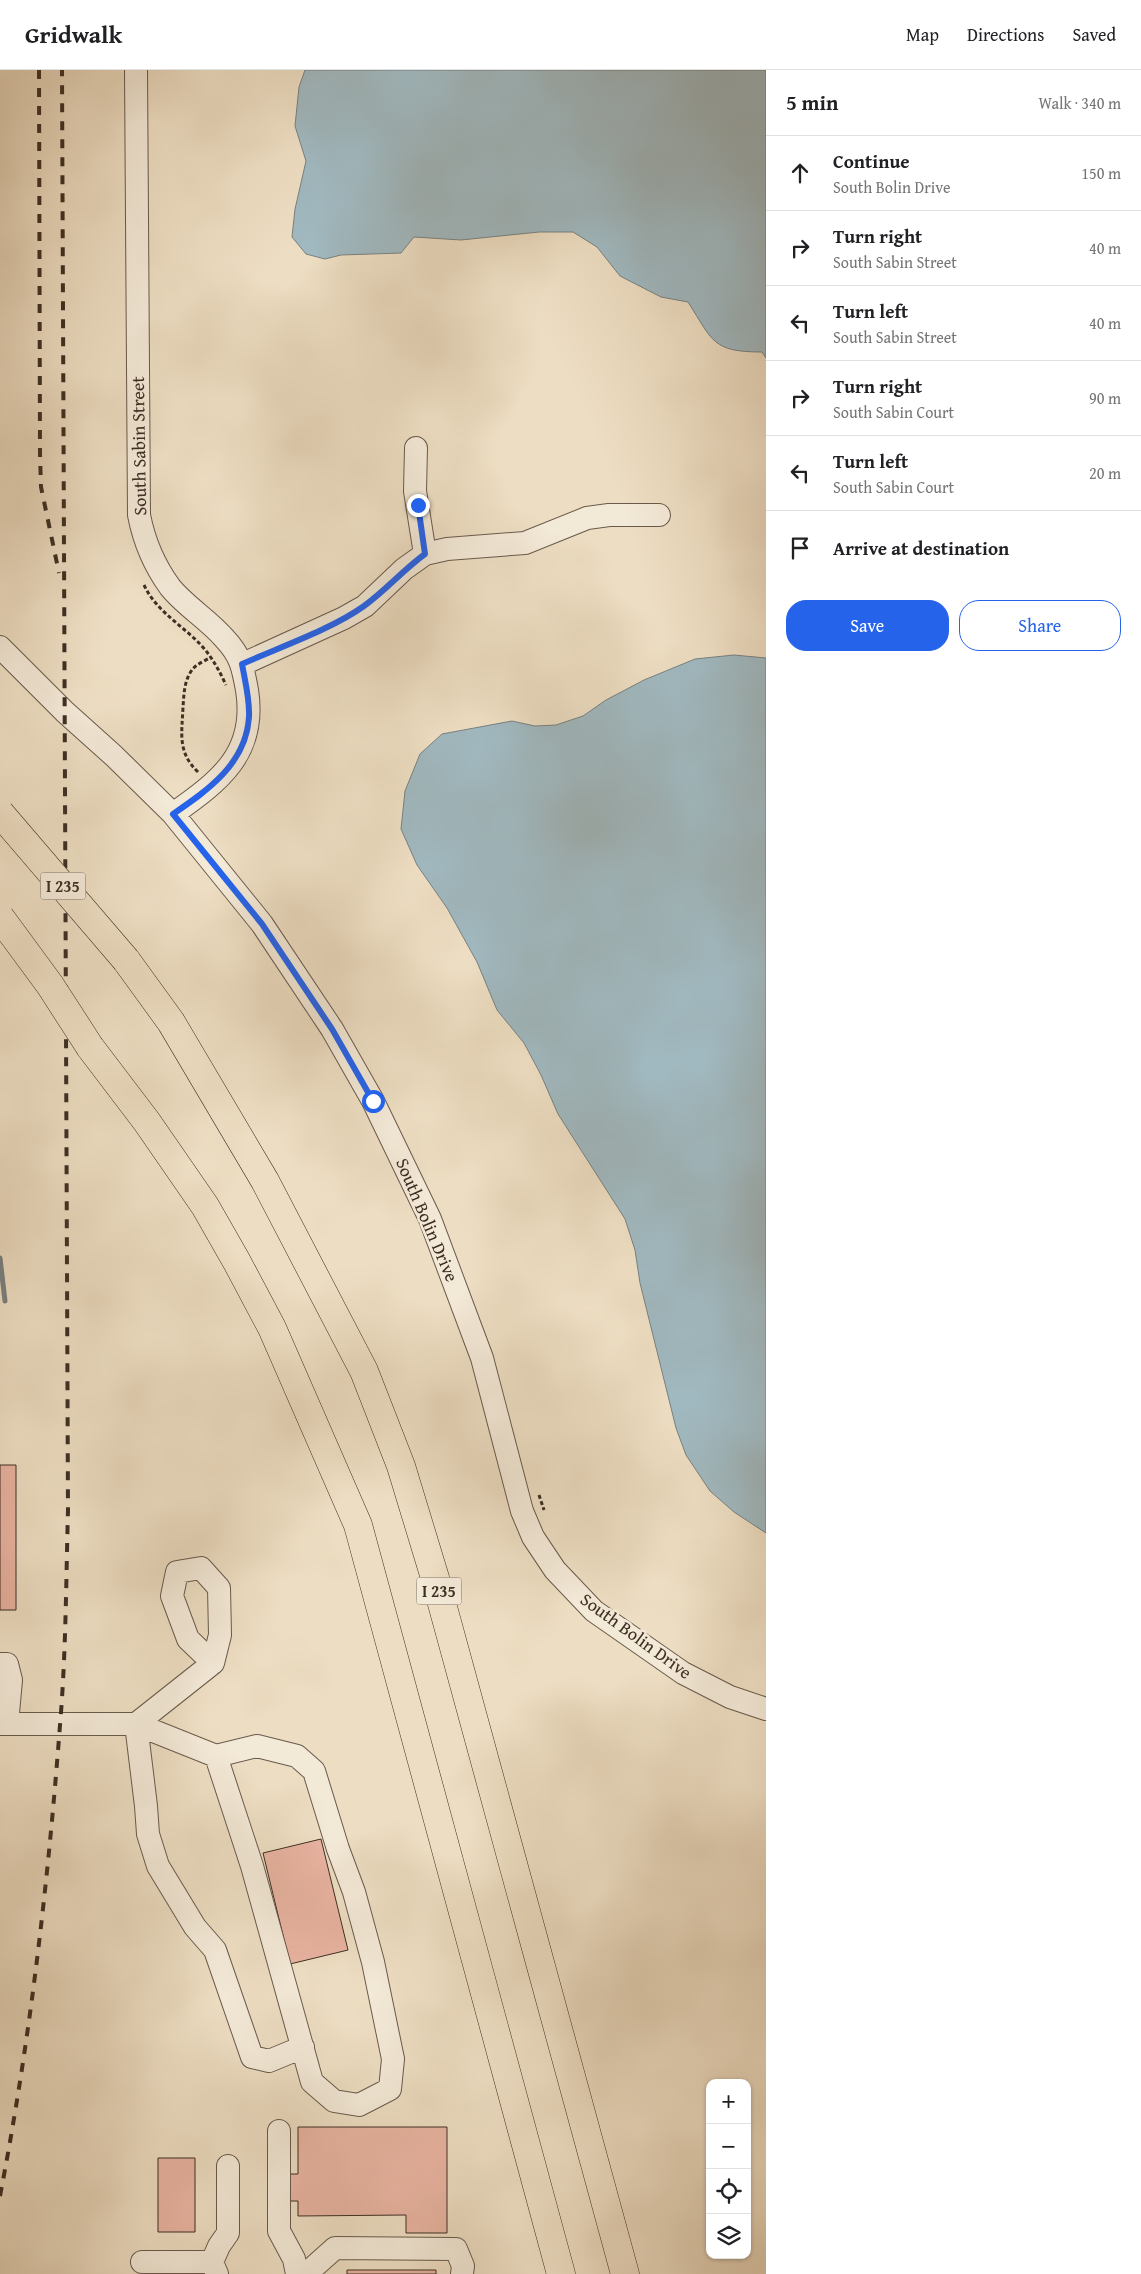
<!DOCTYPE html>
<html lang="en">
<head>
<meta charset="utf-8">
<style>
  :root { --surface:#fff; --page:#f6f6f6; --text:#202124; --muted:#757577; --line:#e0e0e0; --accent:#2563eb }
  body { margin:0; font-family:"Gentium Book Plus",serif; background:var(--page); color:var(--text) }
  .controls { position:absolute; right:15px; bottom:15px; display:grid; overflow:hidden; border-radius:10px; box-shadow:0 1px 4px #0004 }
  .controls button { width:45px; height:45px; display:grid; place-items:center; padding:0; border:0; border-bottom:1px solid var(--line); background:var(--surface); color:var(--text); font:25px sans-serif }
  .stop { position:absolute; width:15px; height:15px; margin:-11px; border:4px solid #2563eb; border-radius:50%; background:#fff }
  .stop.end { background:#2563eb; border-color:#fff; box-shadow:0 1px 5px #0008 }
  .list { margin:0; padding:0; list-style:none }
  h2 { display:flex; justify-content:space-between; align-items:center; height:65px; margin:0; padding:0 20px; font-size:21px }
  h2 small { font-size:16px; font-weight:400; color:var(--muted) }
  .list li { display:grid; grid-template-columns:32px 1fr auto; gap:15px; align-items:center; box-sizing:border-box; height:75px; padding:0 20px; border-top:1px solid var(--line) }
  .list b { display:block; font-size:19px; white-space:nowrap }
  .list p { margin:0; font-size:16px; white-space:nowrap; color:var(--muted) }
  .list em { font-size:16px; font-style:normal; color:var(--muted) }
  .actions { display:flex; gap:10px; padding:15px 20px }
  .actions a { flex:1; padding:11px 0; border:1px solid var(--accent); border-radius:20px; text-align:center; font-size:18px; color:var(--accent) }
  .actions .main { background:var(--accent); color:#fff }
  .icon { flex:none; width:28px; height:28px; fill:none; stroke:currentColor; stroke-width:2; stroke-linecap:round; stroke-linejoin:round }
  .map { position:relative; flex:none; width:766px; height:2204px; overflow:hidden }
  header { display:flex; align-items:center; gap:30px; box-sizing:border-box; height:70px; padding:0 25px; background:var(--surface); border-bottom:1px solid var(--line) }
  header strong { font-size:24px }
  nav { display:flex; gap:28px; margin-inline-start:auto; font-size:18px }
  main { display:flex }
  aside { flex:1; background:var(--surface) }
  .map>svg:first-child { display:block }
</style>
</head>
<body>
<header>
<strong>Gridwalk</strong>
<nav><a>Map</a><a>Directions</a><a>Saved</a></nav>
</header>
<main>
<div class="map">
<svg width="766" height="2204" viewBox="0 0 766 2204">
  <rect width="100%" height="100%" fill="#edddc2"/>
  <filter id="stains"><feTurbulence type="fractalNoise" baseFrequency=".004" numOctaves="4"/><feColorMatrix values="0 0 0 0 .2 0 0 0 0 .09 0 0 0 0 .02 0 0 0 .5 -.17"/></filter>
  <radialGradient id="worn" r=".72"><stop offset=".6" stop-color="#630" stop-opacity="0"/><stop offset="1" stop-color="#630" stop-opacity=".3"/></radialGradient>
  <path fill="#a0b8bf" stroke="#788181" d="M305,0H766V288L762,282C712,282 713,271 688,232L661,227L620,206L597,177L573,162H539L461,170L414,167L401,183L341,185L325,189L306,184L292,167L295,139L306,91L295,56L299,17Z
    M734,585L766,588V1463L734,1442L710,1421L686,1385L676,1358L640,1213L635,1180L625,1149L558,1044L541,1005L524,973L497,940L477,892L447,838L417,795L401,759L405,721L420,684L442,664L512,651L535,656L556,655L583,646L606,630L644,610L695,589Z"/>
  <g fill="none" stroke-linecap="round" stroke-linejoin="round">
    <path stroke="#788181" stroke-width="5" d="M0,1188L5,1231"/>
  </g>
  <path fill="#e8b3a1" stroke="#3d2f24" d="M0,1395H16V1540H0Z
    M321,1769L348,1880L290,1894L263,1783Z
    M298,2057H447V2163H406V2145L298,2146V2131H288V2104H298Z
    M158,2088H195V2162H158Z
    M347,2200H436V2204H347Z"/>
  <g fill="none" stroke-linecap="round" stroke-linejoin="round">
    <defs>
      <path id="minor" d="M136,0L139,445C144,471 154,495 170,517C185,536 209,550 225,569C241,586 243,598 247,620C257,683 220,711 173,744
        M416,378L415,421L425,484
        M0,577L65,642L114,686L173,744L262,854L332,959L373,1031L430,1149L482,1288L522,1441L533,1467L555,1500L594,1541L683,1603L730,1627L766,1639
        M243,594L344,548L365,536L404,499L425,484L447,479L525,473L587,448L609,445H659
        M0,1594H7L11,1610L7,1654
        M0,1654H136L216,1686L252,1796L312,2012L334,2031L359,2035L390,2019L393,1989L373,1892L354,1822L338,1779L314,1701L297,1686L257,1676L216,1686
        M136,1654L146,1736L148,1764L158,1796L195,1857L215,1880L252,1987L269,1991L303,1977
        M136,1654L213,1593L220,1565L219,1518L201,1498L177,1502L172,1526L188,1569L213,1593
        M279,2061V2161L294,2189L297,2204
        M142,2192H212
        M217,2204L212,2192L219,2176L228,2163V2096
        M306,2204L335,2178L456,2179L463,2196L462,2204"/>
      <path id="highway" d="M126,890L171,952L265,1111L364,1301L401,1396L435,1508L625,2204
        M90,977L147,1052L205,1136L237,1192L272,1258L358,1455L561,2204"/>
    </defs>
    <use href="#minor" stroke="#695a4c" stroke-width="24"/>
    <use href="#highway" stroke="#3d2f24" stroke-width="29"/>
    <path stroke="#3d2f24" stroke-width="3" stroke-dasharray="4 2.5" stroke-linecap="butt" d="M144,515C156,541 182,555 201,575C212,587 219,600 226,615
      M198,702C177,682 182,663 183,637C184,624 184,611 192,600C196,594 205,591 211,587
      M539,1425L544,1440"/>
    <use href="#minor" stroke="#f3e9d7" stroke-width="22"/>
    <use href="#highway" stroke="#edddc2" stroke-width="28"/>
    <path stroke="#3d2f24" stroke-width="4" stroke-dasharray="9 9" stroke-linecap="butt" d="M39,0L40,384L41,417L59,503
      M0,2126C30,1971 48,1813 60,1655C66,1584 66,1511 68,1440L62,0"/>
    <defs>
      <path id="highway-bridge" d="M0,743L126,890
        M0,847L50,915L90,977"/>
    </defs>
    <use href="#highway-bridge" stroke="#3d2f24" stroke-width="29" stroke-linecap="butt"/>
    <use href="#highway-bridge" stroke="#edddc2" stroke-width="28"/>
  </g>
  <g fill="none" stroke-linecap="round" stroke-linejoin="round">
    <path stroke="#2563eb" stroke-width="6" d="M373,1031L332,959L262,854L173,744C208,720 246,694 249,647C250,630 245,611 242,594C280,577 332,559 364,536C385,521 403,500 425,484L418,435"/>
  </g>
  <g text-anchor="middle" stroke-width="5" stroke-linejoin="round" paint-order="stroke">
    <g fill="#f3e9d7" stroke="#74675a" stroke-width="1">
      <rect x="40.5" y="802.5" width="45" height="27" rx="4"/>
      <rect x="416.5" y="1507.5" width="45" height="27" rx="4"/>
    </g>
    <g font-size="16" font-weight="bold" fill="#3d2f24">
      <text x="63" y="822">I 235</text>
      <text x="439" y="1527">I 235</text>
    </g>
    <g font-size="18" fill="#3d2f24" stroke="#f3e9d7">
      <text transform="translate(139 376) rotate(-91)" y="6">South Sabin Street</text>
      <text transform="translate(427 1150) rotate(67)" y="6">South Bolin Drive</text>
      <text transform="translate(636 1566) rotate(36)" y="6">South Bolin Drive</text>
    </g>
  </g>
  <rect width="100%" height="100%" filter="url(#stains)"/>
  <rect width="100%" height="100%" fill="url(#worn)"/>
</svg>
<div class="controls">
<button>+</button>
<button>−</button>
<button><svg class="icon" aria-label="locate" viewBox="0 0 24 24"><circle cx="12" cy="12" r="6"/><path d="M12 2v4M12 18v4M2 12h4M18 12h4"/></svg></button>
<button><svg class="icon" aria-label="layers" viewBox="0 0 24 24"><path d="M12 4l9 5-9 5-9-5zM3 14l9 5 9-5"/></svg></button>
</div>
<div class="stop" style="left:373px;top:1031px"></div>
<div class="stop end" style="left:418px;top:435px"></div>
</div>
<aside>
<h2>5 min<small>Walk · 340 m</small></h2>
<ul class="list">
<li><svg class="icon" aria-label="ahead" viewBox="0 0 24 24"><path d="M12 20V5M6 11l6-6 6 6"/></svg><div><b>Continue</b><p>South Bolin Drive</p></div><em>150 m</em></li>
<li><svg class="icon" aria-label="right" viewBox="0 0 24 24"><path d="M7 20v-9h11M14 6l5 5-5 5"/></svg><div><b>Turn right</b><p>South Sabin Street</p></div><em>40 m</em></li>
<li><svg class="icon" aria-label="left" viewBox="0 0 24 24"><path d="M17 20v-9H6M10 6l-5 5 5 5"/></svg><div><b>Turn left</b><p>South Sabin Street</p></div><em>40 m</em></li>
<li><svg class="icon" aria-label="right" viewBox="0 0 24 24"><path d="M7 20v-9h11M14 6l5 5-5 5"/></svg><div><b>Turn right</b><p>South Sabin Court</p></div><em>90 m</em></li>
<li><svg class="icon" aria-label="left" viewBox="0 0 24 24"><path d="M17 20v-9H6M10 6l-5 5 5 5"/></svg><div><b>Turn left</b><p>South Sabin Court</p></div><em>20 m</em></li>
<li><svg class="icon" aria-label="arrive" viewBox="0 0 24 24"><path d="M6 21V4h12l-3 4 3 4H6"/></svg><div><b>Arrive at destination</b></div></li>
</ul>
<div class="actions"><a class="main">Save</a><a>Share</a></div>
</aside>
</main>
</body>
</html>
